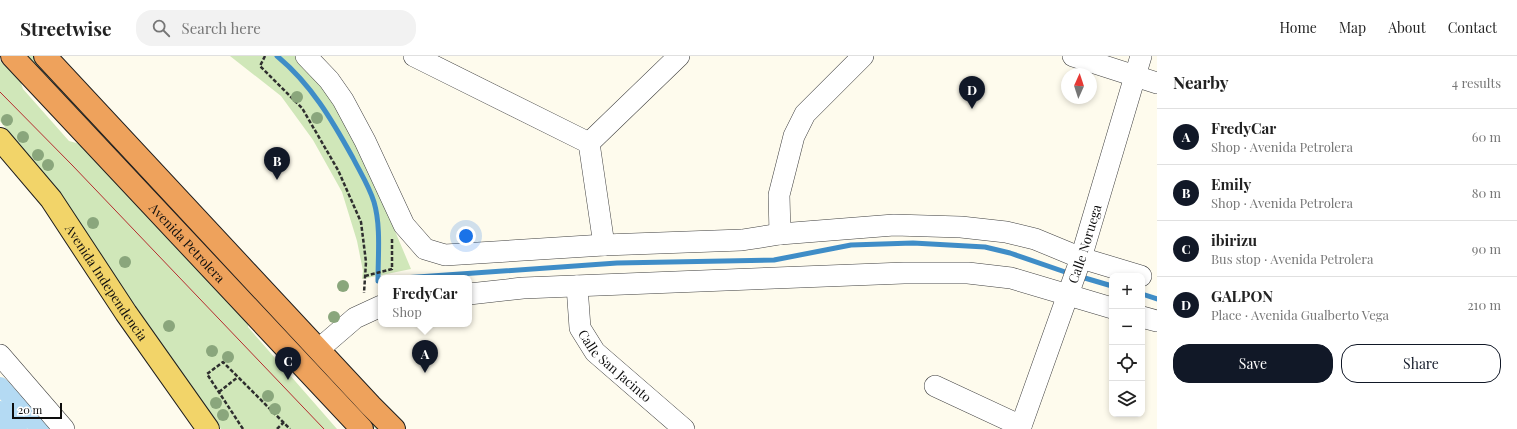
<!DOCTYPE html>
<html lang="en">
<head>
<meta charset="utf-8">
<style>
  :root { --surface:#fff; --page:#f2f2f2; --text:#222; --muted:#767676; --line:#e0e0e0; --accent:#111827 }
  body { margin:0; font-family:"Playfair Display",serif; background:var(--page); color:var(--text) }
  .controls { position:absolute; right:12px; bottom:12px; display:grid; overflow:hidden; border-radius:8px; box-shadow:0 2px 6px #0003 }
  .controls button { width:36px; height:36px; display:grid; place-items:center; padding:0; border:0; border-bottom:1px solid var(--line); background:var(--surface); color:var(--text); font:20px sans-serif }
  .compass { position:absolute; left:1061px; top:12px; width:36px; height:36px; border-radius:50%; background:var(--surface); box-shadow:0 2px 6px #0003; rotate:3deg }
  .scale { position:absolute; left:12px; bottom:10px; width:50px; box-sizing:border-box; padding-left:4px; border:2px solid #0d0d0d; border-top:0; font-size:11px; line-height:14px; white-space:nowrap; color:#0d0d0d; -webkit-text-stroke:3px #fff; paint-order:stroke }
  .you { position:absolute; left:466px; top:180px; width:14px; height:14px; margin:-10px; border:3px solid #fff; border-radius:50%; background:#1a73e8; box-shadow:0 0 0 6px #1a73e833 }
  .badge { display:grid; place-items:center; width:26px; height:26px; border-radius:50%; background:var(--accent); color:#fff; font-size:13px; font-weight:700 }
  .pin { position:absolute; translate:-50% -33px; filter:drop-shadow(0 1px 2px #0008) }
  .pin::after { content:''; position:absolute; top:21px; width:14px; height:12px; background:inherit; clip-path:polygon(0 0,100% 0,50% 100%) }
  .popup { position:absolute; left:378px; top:219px; width:94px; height:52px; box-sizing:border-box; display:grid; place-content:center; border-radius:8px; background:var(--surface); filter:drop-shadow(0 1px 3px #0005); font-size:13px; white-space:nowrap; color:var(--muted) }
  .popup b { font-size:15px; color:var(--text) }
  .popup::after { content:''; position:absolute; left:50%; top:100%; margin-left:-8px; border:8px solid transparent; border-top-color:var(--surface) }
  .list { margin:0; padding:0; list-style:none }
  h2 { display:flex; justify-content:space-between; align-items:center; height:52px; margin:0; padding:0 16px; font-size:17px }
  h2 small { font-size:13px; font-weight:400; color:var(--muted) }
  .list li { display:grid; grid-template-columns:26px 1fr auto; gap:12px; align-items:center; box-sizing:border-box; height:56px; padding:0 16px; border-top:1px solid var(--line) }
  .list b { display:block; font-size:15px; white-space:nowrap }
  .list p { margin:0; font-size:13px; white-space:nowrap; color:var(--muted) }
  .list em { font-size:13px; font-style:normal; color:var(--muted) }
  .actions { display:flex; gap:8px; padding:12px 16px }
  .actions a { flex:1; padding:9px 0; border:1px solid var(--accent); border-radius:16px; text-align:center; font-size:14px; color:var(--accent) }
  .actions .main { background:var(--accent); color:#fff }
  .icon { flex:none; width:22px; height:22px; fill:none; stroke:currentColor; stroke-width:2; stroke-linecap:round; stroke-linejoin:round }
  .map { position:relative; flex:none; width:1157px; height:373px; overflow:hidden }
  header { display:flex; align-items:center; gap:24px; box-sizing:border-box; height:56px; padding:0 20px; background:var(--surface); border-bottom:1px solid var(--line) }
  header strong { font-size:19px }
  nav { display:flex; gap:22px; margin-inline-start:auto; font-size:14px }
  .search { width:280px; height:36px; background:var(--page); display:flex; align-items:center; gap:10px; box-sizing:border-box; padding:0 14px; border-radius:16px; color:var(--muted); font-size:15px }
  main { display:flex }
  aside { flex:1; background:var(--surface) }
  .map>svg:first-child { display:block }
</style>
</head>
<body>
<header>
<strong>Streetwise</strong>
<div class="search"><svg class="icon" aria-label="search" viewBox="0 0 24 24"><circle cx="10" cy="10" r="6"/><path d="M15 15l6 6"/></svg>Search here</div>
<nav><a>Home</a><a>Map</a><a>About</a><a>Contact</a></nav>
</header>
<main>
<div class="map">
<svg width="1157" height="373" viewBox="0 0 1157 373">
  <rect width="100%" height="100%" fill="#fefbed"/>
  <path fill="#d0e7b9" d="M25,0H33L385,373H376L362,359Z
    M230,0H295C328,28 346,68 364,107C381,142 396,177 411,213L362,223L363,215L357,185L342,136L313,84L281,40Z
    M0,5L20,24L23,33L69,85L80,88L248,260V271L337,373H221L47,123L0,65Z"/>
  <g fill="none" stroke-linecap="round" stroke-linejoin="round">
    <path stroke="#3f8dc7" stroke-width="5" d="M277,0C311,28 332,64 353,102C360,116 369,130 374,146C381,170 378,199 378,225L381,224
      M1078,220L1112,230
      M403,222L617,207L774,204L851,189L913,187L985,191L1010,197L1071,218
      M1142,238L1157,243"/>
    <path stroke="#b4daf3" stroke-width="18" d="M0,330L40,373"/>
    <path stroke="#b4daf3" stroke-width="30" d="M0,360L12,373"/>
    <defs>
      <g id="minor">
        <path d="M306,0L329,24L343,44L365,85L404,169L425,193L445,199L604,189L742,184L780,178L894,169L961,171L1006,176L1035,183L1081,202L1141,220"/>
        <path d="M414,0L589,87"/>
        <path d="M1073,0L1157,27"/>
        <path d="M589,87L679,0"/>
        <path d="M589,87L604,189"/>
        <path d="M780,178L779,139L794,80L805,58L863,0"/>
        <path id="s1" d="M577,230L580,272L595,296L684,373"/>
        <path d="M469,238L523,232L904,217H968L1011,222L1112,252"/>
        <path d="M1142,261L1157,265"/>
        <path d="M319,293L355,262L381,250"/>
        <path d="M0,299L64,373"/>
        <path d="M935,330L1021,370"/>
        <path id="s2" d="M1020,373L1081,202L1141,0"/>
      </g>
      <g id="major">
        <path id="s3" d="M0,83L51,143L126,257L208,373"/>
      </g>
      <g id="highway">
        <path id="s4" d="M12,0L362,373"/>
        <path d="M45,0L371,350L394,373"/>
      </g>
    </defs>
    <use href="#minor" stroke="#404040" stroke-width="22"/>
    <use href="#major" stroke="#1e1e1e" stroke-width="24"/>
    <use href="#highway" stroke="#1e1e1e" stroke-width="24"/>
    <path stroke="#2f2f2f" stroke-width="2.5" stroke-dasharray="4 2" stroke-linecap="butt" d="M265,0L260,10L302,52L338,114L361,166L366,206L364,237
      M365,220L392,213V183
      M219,336L238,321
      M243,373L207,318L223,306L290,373
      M277,373L284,366"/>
    <use href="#minor" stroke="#fff" stroke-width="21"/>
    <use href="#major" stroke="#f2d469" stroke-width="22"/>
    <use href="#highway" stroke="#eea25c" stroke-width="22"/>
    <path stroke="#b62b2e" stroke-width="1" d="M0,36L73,110L324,373"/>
  </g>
  <g fill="#8aa67c">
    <circle cx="297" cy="41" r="6"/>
    <circle cx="317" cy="62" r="6"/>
    <circle cx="7" cy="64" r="6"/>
    <circle cx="23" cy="81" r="6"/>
    <circle cx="38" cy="99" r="6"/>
    <circle cx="48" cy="109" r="6"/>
    <circle cx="93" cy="167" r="6"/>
    <circle cx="125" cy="206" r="6"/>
    <circle cx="343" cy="230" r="6"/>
    <circle cx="334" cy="261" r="6"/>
    <circle cx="169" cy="270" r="6"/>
    <circle cx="212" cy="295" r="6"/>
    <circle cx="228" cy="301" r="6"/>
    <circle cx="268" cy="340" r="6"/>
    <circle cx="216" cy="347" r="6"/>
    <circle cx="275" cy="353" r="6"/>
    <circle cx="223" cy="359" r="6"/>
  </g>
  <g text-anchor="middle" stroke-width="4" stroke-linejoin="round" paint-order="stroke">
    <g font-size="13" fill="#0d0d0d" stroke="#fff">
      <text dy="5" stroke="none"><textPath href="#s4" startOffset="256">Avenida Petrolera</textPath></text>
      <text dy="5" stroke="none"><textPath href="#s2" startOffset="196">Calle Noruega</textPath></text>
      <text dy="5" stroke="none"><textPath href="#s3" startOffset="179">Avenida Independencia</textPath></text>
      <text dy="5" stroke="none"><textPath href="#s1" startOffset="94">Calle San Jacinto</textPath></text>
    </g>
  </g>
</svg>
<div class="controls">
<button>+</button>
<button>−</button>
<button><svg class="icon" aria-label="locate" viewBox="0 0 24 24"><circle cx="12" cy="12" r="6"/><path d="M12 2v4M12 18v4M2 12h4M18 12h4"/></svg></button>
<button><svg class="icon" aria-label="layers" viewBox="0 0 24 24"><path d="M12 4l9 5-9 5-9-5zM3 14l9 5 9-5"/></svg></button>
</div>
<svg class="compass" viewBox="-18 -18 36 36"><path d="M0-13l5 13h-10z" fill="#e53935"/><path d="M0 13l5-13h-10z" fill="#767676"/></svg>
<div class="scale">20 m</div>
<div class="you"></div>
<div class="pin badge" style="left:425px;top:317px">A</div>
<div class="popup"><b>FredyCar</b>Shop</div>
<div class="pin badge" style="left:277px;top:124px">B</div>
<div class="pin badge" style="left:288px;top:324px">C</div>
<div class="pin badge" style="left:972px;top:53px">D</div>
</div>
<aside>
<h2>Nearby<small>4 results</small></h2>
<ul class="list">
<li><span class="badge">A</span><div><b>FredyCar</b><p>Shop · Avenida Petrolera</p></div><em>60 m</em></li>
<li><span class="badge">B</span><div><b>Emily</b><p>Shop · Avenida Petrolera</p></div><em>80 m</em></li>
<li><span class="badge">C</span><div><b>ibirizu</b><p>Bus stop · Avenida Petrolera</p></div><em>90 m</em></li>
<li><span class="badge">D</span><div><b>GALPON</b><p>Place · Avenida Gualberto Vega</p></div><em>210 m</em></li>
</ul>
<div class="actions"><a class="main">Save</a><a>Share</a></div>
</aside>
</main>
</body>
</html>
